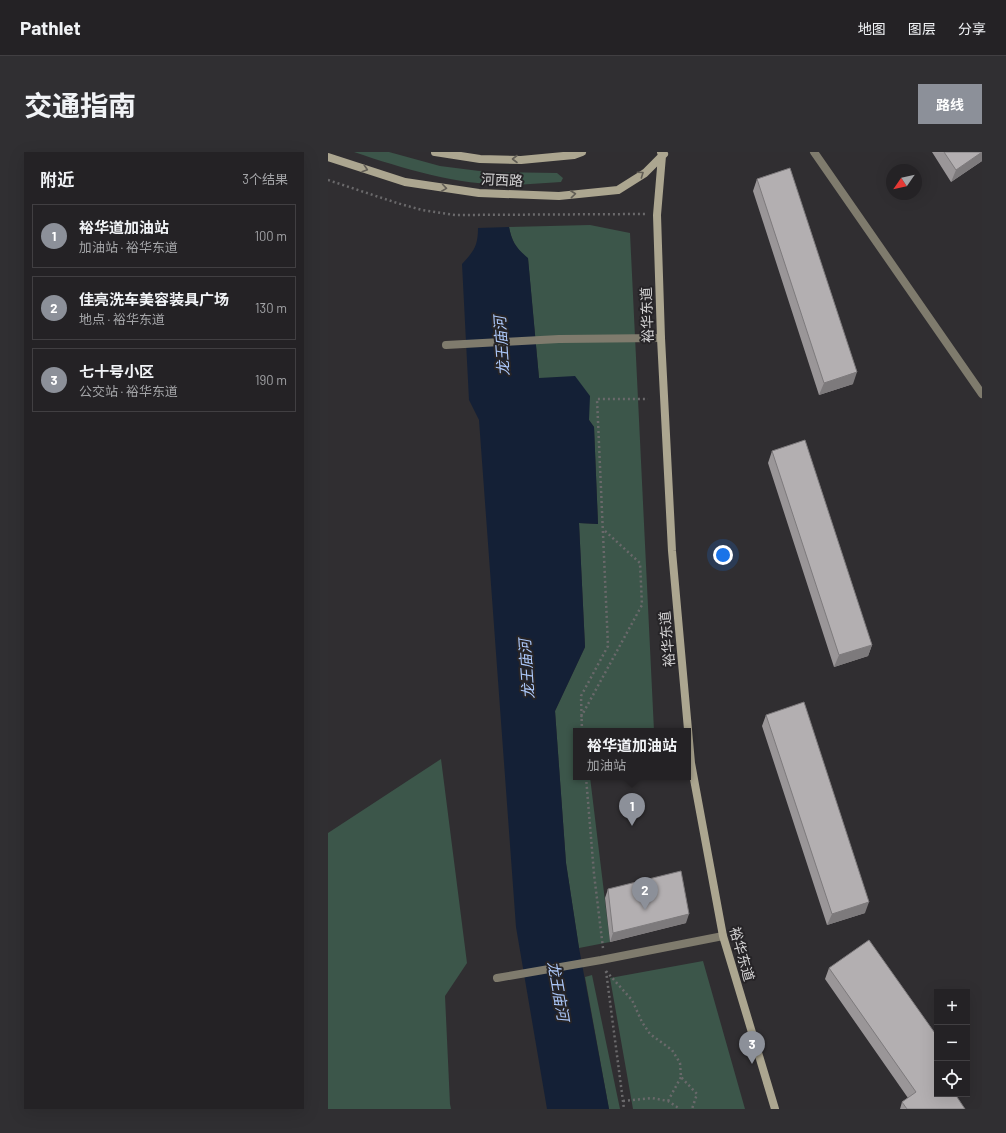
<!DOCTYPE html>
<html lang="zh">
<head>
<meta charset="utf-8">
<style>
  :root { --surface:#242225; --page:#302f32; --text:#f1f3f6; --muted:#a3a4a7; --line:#413f42; --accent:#8c9099 }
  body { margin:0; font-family:Barlow,"Noto Sans SC",sans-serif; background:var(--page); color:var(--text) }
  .controls { position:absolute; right:12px; bottom:12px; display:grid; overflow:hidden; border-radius:0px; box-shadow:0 4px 16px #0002 }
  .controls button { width:36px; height:36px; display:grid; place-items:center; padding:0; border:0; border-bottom:1px solid var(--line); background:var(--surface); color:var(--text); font:20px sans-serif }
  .compass { position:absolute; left:558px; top:12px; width:36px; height:36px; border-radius:50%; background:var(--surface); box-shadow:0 4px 16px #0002; rotate:236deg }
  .you { position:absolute; left:395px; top:403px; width:14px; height:14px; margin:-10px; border:3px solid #fff; border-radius:50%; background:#1a73e8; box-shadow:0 0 0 6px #1a73e833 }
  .badge { display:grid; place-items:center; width:26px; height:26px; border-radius:50%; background:var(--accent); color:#fff; font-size:13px; font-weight:700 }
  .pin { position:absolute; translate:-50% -33px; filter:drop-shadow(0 1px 2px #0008) }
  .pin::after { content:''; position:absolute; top:21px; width:14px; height:12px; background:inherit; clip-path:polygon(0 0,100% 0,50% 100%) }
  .popup { position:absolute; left:245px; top:576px; width:118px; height:52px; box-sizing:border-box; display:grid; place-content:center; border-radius:0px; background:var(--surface); filter:drop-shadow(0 1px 3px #0005); font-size:13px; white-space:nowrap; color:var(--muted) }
  .popup b { font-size:15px; color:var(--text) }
  .popup::after { content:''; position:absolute; left:50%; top:100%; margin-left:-8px; border:8px solid transparent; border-top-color:var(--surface) }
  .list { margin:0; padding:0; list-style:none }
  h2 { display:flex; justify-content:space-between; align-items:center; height:52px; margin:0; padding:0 16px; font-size:17px }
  h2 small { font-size:13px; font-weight:400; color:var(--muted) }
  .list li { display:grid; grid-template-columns:26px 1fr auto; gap:12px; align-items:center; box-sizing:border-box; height:64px; margin:0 8px 8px; padding:0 8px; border:1px solid var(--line); border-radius:0px }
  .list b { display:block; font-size:15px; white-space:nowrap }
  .list p { margin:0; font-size:13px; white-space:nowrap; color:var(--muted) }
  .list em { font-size:13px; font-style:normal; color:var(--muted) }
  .icon { flex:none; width:22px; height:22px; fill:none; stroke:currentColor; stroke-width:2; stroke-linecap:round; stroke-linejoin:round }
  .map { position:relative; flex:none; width:654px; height:957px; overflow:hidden; border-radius:0px }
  header { display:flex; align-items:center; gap:24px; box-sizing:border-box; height:56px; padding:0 20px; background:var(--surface); border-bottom:1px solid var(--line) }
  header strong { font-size:19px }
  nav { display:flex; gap:22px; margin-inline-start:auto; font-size:14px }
  .intro { display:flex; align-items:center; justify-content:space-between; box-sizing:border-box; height:96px; padding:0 24px }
  h1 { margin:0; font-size:28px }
  .button { padding:10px 18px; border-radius:0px; background:var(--accent); color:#fff; font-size:14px; font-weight:700 }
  main { display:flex; gap:24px; padding:0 24px }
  aside { flex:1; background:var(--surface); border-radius:0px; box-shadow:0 4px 16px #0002 }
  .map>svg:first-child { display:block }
</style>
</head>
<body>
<header>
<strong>Pathlet</strong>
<nav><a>地图</a><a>图层</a><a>分享</a></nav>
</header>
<div class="intro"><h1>交通指南</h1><a class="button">路线</a></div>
<main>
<aside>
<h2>附近<small>3个结果</small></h2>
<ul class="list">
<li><span class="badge">1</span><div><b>裕华道加油站</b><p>加油站 · 裕华东道</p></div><em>100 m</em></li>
<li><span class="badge">2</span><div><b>佳亮洗车美容装具广场</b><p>地点 · 裕华东道</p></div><em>130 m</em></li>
<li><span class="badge">3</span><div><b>七十号小区</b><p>公交站 · 裕华东道</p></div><em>190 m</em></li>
</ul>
</aside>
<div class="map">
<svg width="654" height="957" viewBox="0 0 654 957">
  <rect width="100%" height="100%" fill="#302e31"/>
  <path fill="#3c564a" d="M26,0H61L112,14L159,20L229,21L235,26L233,30C218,31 202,32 187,33C133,34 76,17 26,0Z
    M262,73L302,81L326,579H248V625H262L282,790L251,796L238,711L227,559L257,495L251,371L270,372L266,275L261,268L211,226L200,107C188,96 184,90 181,75Z
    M113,607L139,811L117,844L122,952L123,957H0V681Z
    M375,809L417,957H305L282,826Z
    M264,823L292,957H281L257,825Z"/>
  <path fill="#142036" d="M181,75C184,90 188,96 200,106L211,226L247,224L262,244L261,268L266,275L270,372L251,371L257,495L227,559L238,711L251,796L281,957H219L188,775L151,268L141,248L134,112C146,99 150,94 150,76Z"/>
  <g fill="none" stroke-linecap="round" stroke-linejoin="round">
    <path stroke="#6a696b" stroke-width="2.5" stroke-dasharray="2 3" stroke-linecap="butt" d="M0,28L69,51L94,58L127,63L317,62
      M253,565L314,453L312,411L276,378
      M254,579L253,544L280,494L269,247H320
      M258,625L266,722L275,796
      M278,819L296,957
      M278,819L304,848L314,870L322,882L344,898L352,911L353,925L369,942L364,957
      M295,949L324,946L340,949L352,957
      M340,949L353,925"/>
    <path stroke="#7f7b6d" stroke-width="8" d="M486,0L654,242
      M118,193L231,187L333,186
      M169,826L273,808L395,784"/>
    <path stroke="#aca690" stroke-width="8" d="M107,0L152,7L193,8L246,3L254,0
      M333,0L334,4L329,63L333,186L344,399L363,611L395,784L447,957
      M0,5L77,30L151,41L231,44L290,38L317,21L336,2"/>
  </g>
  <path fill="#9a9698" d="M604,0H654V9L623,30Z
    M429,27L525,232L491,243L425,39Z
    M444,299L544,493L540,504L506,515L440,311Z
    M438,563L537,761L499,773L434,574Z
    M280,737L358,771L282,790L277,746Z
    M501,816L609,942L637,957H572L574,950L580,946L497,827Z"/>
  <path fill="#7d7a7c" d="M654,0V9L623,30L628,18Z
    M529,220L525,232L491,243L496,231Z
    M544,493L540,504L506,515L511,503Z
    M541,750L537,761L499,773L504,762Z
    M361,762L358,771L282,790L285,781Z"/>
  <path fill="#b3afb1" stroke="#7d7a7c" d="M616,0H654L628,18Z
    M462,16L529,220L496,231L429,27Z
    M477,288L544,493L511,503L444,299Z
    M476,550L541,750L504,762L438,563Z
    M353,719L361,762L285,781L280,737Z
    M541,788L609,884V942H627L637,957H579L574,950L588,940L501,816Z"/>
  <defs><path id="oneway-chevron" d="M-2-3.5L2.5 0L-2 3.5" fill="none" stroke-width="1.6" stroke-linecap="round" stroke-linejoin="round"/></defs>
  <g stroke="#625e56">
    <use href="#oneway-chevron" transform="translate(187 7) rotate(-180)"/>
    <use href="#oneway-chevron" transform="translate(37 17) rotate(18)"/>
    <use href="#oneway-chevron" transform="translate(313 22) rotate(-35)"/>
    <use href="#oneway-chevron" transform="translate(116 36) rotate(8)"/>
    <use href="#oneway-chevron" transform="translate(245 42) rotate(-6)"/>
  </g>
  <g text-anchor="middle" stroke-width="4" stroke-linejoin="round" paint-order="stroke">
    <g font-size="14" fill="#d4d3d4" stroke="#262427">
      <text transform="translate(174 28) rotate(3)" y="5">河西路</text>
      <text transform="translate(319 163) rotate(-92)" y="5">裕华东道</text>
      <text transform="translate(339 487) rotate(-95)" y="5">裕华东道</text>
      <text transform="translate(414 802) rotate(74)" y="5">裕华东道</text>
    </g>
    <g font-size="15" font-style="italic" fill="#adc9fb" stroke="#262427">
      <text transform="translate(174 194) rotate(-94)" y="5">龙王庙河</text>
      <text transform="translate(199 517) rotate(-94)" y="5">龙王庙河</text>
      <text transform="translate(230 839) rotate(80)" y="5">龙王庙河</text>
    </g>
  </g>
</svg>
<div class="controls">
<button>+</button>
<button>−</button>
<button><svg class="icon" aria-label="locate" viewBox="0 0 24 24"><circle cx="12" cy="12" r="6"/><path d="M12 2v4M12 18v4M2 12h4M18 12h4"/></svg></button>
</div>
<svg class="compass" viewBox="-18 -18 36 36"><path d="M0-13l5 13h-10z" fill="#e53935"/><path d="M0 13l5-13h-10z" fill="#a3a4a7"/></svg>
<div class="you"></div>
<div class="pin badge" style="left:304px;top:674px">1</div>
<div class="popup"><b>裕华道加油站</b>加油站</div>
<div class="pin badge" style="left:317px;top:758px">2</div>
<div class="pin badge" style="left:424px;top:912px">3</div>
</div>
</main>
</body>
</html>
